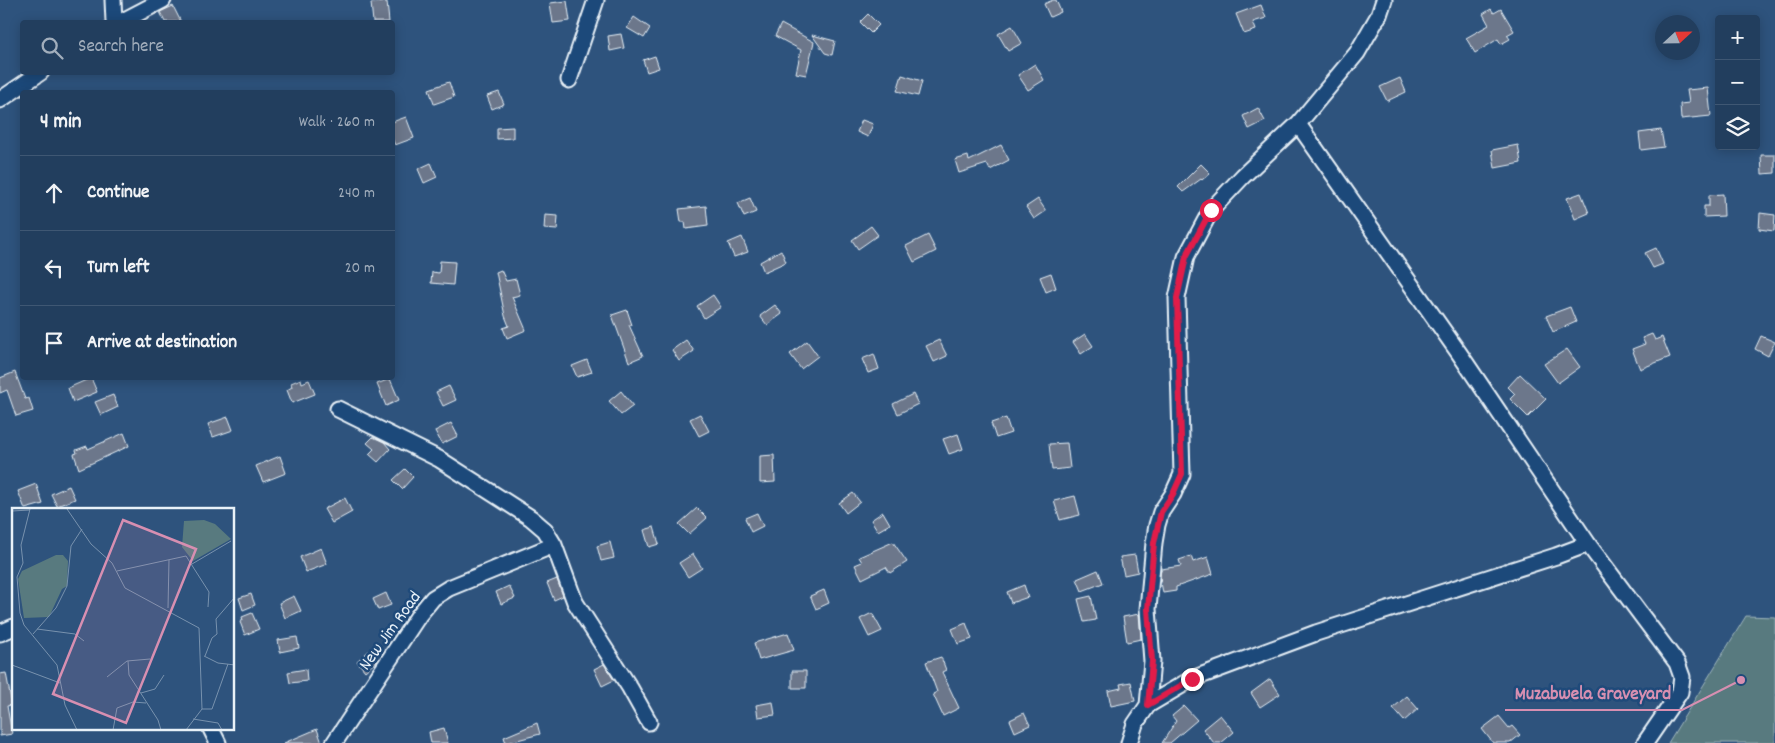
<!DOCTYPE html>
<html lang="en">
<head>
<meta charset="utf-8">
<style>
  :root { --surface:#223e5e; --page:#2e4967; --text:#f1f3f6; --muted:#a2aebc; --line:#3f5773 }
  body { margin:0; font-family:Dekko,sans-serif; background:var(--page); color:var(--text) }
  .controls { position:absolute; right:15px; top:15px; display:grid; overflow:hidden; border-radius:5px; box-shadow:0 2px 12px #0003 }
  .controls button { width:45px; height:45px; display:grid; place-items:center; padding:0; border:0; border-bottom:1px solid var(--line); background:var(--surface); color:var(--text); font:25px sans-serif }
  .compass { position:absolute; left:1655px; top:15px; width:45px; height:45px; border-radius:50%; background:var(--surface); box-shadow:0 2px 12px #0003; rotate:68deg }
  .stop { position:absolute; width:15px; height:15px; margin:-11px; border:4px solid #e11d48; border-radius:50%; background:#fff }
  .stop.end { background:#e11d48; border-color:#fff; box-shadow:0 1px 5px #0008 }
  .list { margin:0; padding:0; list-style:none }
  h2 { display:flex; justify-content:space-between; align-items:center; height:65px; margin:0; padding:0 20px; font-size:21px }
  h2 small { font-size:16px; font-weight:400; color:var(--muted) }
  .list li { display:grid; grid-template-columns:32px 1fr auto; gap:15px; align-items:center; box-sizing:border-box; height:75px; padding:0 20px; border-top:1px solid var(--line) }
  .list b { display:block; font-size:19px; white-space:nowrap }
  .list em { font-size:16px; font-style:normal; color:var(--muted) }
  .icon { flex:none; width:28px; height:28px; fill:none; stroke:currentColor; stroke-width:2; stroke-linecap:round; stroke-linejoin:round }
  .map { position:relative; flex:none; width:1775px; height:743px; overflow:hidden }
  .search { position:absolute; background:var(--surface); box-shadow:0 2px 12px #0003; left:20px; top:20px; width:375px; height:55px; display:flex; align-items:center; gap:12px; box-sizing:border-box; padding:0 18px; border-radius:5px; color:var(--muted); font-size:19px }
  .panel { position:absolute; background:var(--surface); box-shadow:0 2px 12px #0003; left:20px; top:90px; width:375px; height:290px; border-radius:5px }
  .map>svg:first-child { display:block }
</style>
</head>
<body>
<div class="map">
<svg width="1775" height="743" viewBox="0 0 1775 743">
  <rect width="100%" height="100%" fill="#2e537d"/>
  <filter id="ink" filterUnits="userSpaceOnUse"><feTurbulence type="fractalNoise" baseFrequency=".02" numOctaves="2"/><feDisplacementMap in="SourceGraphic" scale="10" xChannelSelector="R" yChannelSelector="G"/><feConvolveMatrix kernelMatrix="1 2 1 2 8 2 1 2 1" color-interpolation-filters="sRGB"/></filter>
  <g filter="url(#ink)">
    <path fill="#587a7f" stroke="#a0b6bc" d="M1746,616L1775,617V743H1668Z"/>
    <path fill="#6c778b" stroke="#e8f1f8" d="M1053,0H1056L1061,12L1050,17L1044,4Z
      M567,1L570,21L553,23L550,3Z
      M387,2L389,22H373L371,3Z
      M1261,5L1266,18L1253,22L1256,30L1244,34L1236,14Z
      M173,6L181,22H165L160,12Z
      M1491,9L1494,13L1501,9L1514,31L1507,35L1510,39L1501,44L1498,39L1475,53L1466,38L1489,25L1483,14Z
      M868,14L879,25L871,33L860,22Z
      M634,17L650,28L644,38L627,28Z
      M781,24L814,42L806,75L796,73L801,50L775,36Z
      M1012,26L1022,43L1008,51L998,34Z
      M621,34L624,48L610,51L608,36Z
      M812,35L835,41L832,55L825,53Z
      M655,56L659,68L647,72L643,60Z
      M1035,64L1044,80L1028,90L1018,75Z
      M902,75L922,81L918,96L897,91Z
      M1400,78L1406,92L1387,101L1380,87Z
      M449,82L454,97L434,104L429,89Z
      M1708,88L1711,116L1681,119L1680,104L1689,103L1687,90Z
      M499,92L504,104L492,109L487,96Z
      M1258,108L1265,121L1249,129L1243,116Z
      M406,117L414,138L395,145L392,138V122Z
      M862,120L873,124L868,137L857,132Z
      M513,127V138L497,139V128Z
      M1661,130L1664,147L1641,150L1639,133Z
      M1001,145L1009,160L990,170L987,164L959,173L955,160L968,156L969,161Z
      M1518,145L1521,163L1495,168L1492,150Z
      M1761,155H1775V173L1762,174Z
      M431,163L437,177L424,183L418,169Z
      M1201,164L1210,173L1202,180L1201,179L1183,192L1178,187Z
      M1581,193L1589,213L1575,219L1567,198Z
      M1723,194L1724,216L1704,217V206H1709V195Z
      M750,198L756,212L744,217L738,203Z
      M1038,199L1046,211L1034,219L1026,207Z
      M706,206L708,226L686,229L685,222H681L679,209Z
      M1760,213L1775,215L1774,231L1759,229Z
      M545,215L558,216L557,230L544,229Z
      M871,226L878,235L858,249L852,240Z
      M928,235L936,251L914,262L906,246Z
      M742,237L748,252L734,257L728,243Z
      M1656,248L1663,264L1653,268L1645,253Z
      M781,250L786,262L764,272L760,262Z
      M440,261L455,262L453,285L431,283L432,272L439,273Z
      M501,270L506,281L516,279L520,295L512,297L526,330L507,338L503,328L509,326L505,316L496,272Z
      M1051,273L1056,288L1046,292L1040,277Z
      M713,295L721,307L704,318L697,306Z
      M775,305L782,314L767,325L760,316Z
      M1570,307L1576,322L1553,332L1546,316Z
      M627,310L632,325H629L643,356L629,362L612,315Z
      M1085,334L1093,346L1081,354L1073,342Z
      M1652,334L1655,340L1662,337L1670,357L1640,369L1632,349L1645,344L1642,338Z
      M1761,336L1775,342L1768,356L1755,349Z
      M686,340L694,351L679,361L672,350Z
      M939,340L947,356L934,362L926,346Z
      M807,341L818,356L801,369L790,354Z
      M1567,349L1580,367L1558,383L1544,364Z
      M874,354L879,369L868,373L862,359Z
      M587,360L592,372L577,377L572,366Z
      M15,372L25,399L29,398L33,411L16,416L7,390L0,393V378Z
      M1520,374L1546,399L1528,417L1510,399L1515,394L1508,387Z
      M91,378L97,392L73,402L68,388Z
      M301,379L302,383L309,380L315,394L292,403L287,390L292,387L291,383Z
      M390,379L399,400L386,406L377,384Z
      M449,386L456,400L443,406L436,392Z
      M621,391L633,406L621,415L609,401Z
      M913,394L918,404L898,414L893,404Z
      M113,395L118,407L101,415L95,402Z
      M700,414L709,431L699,436L690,419Z
      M228,417L233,430L213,437L208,424Z
      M1006,418L1011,433L996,438L991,423Z
      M451,423L458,436L442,444L435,431Z
      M124,433L129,446L79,469L74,454L77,453L76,450L87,446L88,449Z
      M958,434L963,449L949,454L943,439Z
      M373,437L384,442L390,449L378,462L369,454L374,449L367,443Z
      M1067,443L1070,468L1052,470L1049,444Z
      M774,455L775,482L760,483V456Z
      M280,456L286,473L263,482L256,466Z
      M405,469L413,477L402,489L393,480Z
      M36,484L43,504L25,509L18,491Z
      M69,486L75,499L57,506L51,494Z
      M853,493L860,502L846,513L839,503Z
      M1075,496L1080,515L1060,520L1054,501Z
      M345,498L352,512L332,523L324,509Z
      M697,508L707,518L689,534L679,524Z
      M883,512L890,524L878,531L871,520Z
      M757,513L763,526L751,532L745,518Z
      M654,527L659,544L649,547L644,530Z
      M610,542L614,558L601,561L597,546Z
      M893,542L907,562L890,573L886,567L862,579L855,565L862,562L859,557Z
      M321,548L327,564L306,572L300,557Z
      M693,554L702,568L688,577L679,563Z
      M1135,555L1138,572L1124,575L1120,557Z
      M1191,556L1193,562L1208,557L1213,574L1176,587V591L1163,593L1160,577L1161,569L1181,566L1179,560Z
      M1098,570L1103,583L1082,591L1077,579Z
      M557,579L563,596L554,600L547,583Z
      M1024,585L1028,597L1011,603L1007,592Z
      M509,586L515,598L501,604L496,592Z
      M824,590L829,603L816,609L810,596Z
      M386,593L391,605L378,610L373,599Z
      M251,594L255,605L243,610L239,598Z
      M294,596L301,611L285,618L279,603Z
      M1091,596L1096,620L1084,622L1078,599Z
      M252,613L259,629L245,635L240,622L243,620L242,617Z
      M872,613L882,631L869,637L860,619Z
      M1139,614L1141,639L1127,642L1123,617Z
      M966,623L972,639L958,644L952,629Z
      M788,633L794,650L759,660L754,643Z
      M297,637L299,648L280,652L278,640Z
      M369,651L377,661L365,671L357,661Z
      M941,657L946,670L942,672L959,708L943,716L933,694L937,692L926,662Z
      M604,664L614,680L602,686L594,669Z
      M306,669L307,681L290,683L288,672Z
      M792,671H806V688H792Z
      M6,673L12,705L7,706L12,734L0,736V674Z
      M1270,679L1280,694L1260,707L1251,693Z
      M1131,682L1135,701L1111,706L1108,691L1121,688L1120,684Z
      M1407,696L1418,709L1404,721L1393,708Z
      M773,702L775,715L758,717L756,705Z
      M1184,706L1197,720L1170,743H1162L1176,721L1172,716Z
      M1024,713L1030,725L1015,732L1010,720Z
      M1220,715L1234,732L1221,743H1214L1203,729Z
      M1499,716L1509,728L1512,726L1520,735L1510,743H1493L1482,729Z
      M537,723L540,734L506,743L504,737Z
      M444,728L448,743H431L429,732Z
      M317,729L322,743H284Z"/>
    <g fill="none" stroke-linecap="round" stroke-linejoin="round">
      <defs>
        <path id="minor" d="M113,0L114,22
          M121,22L163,0
          M569,80L596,0
          M0,100L41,72
          M1298,124L1459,353L1588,544L1677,663L1682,677L1680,692L1645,743
          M338,409L439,459L503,500L531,518L545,530L554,545L575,602L630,688L649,722
          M0,633L14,627
          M1148,705L1152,661L1148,609L1154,543L1157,525L1161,512L1173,494L1182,474L1177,298L1186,257L1211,210L1243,176L1298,124L1357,53L1379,15L1384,0
          M211,729L218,743
          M334,743L419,615L433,598L449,588L554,545
          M1129,743L1135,724L1148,705L1192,679L1316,633L1556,556L1588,544"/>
      </defs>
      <use href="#minor" stroke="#e8f1f8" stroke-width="19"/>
      <use href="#minor" stroke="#1f4a7a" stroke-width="15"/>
    </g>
  </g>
  <g fill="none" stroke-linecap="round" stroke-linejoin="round" filter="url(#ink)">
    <path stroke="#e11d48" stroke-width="6" d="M1192,679L1148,705L1152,661L1148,609L1154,543L1161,512L1173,494L1182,474L1177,298L1186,257L1211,210"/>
  </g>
  <g text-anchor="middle" stroke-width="5" stroke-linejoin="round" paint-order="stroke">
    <g font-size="18" fill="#e8f1f8" stroke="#1f4a7a">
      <text transform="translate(389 630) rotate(-54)" y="6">New Jim Road</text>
    </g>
  </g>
  <g transform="translate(12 508)">
    <rect width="222" height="222" fill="#2e537d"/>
    <path d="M192,12L203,16L219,31L181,53L170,39L172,13ZM44,47H51L56,53L55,78L50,81L37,109L12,110L6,71L10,63Z" fill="#587a7f"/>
    <path fill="none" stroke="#7892ae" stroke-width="1" d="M18,1L9,37L11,55L5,69L8,105L12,117L45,157L53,197L65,222M55,1L79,36L100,55L113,80L187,120L190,201L174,222M0,3L18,2M180,56L219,33M105,63L174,48L197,84L196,99M156,100L157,52M25,121L63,126L72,133M21,126L44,100L55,78L59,38L70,21M192,148L206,155L223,157M193,148L200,130L205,126L204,111L223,89M116,153L117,167L146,212L149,222M0,157L48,175M95,169L115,153L138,151M129,185L143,181L152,167M190,201H200L216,156M181,211L206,215L210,222M101,222L105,200L121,194L134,195"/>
    <path fill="#d78fb1" fill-opacity="0.15" stroke="#d78fb1" stroke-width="2.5" d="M111,12L184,41L114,215L41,186Z"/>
    <rect width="222" height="222" fill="none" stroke="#e8f1f8" stroke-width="2.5"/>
  </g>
  <path fill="none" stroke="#d78fb1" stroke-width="2" d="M1741 680L1682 710H1505"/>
  <circle fill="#d78fb1" stroke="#1f4a7a" stroke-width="2" cx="1741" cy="680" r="5"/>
  <g font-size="19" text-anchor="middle" font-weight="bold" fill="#d78fb1" stroke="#1f4a7a" stroke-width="5" stroke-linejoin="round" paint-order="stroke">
    <text x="1593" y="699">Muzabwela Graveyard</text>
  </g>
</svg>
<div class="controls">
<button>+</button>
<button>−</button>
<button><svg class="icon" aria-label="layers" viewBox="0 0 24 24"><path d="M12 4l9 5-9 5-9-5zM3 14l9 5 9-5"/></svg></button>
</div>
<svg class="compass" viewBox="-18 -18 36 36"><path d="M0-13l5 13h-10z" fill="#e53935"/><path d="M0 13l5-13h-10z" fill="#a2aebc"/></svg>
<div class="stop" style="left:1211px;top:210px"></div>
<div class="stop end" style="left:1192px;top:679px"></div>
<div class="search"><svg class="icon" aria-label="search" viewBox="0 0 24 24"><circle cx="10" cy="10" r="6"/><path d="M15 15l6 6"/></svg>Search here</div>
<section class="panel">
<h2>4 min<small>Walk · 260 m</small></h2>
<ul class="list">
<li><svg class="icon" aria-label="ahead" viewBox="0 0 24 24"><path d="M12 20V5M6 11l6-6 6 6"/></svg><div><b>Continue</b></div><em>240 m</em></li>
<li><svg class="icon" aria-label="left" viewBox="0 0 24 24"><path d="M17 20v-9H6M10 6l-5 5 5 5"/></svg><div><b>Turn left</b></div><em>20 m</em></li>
<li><svg class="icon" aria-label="arrive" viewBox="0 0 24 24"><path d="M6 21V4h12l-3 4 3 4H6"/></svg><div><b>Arrive at destination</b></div></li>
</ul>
</section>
</div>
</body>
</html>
